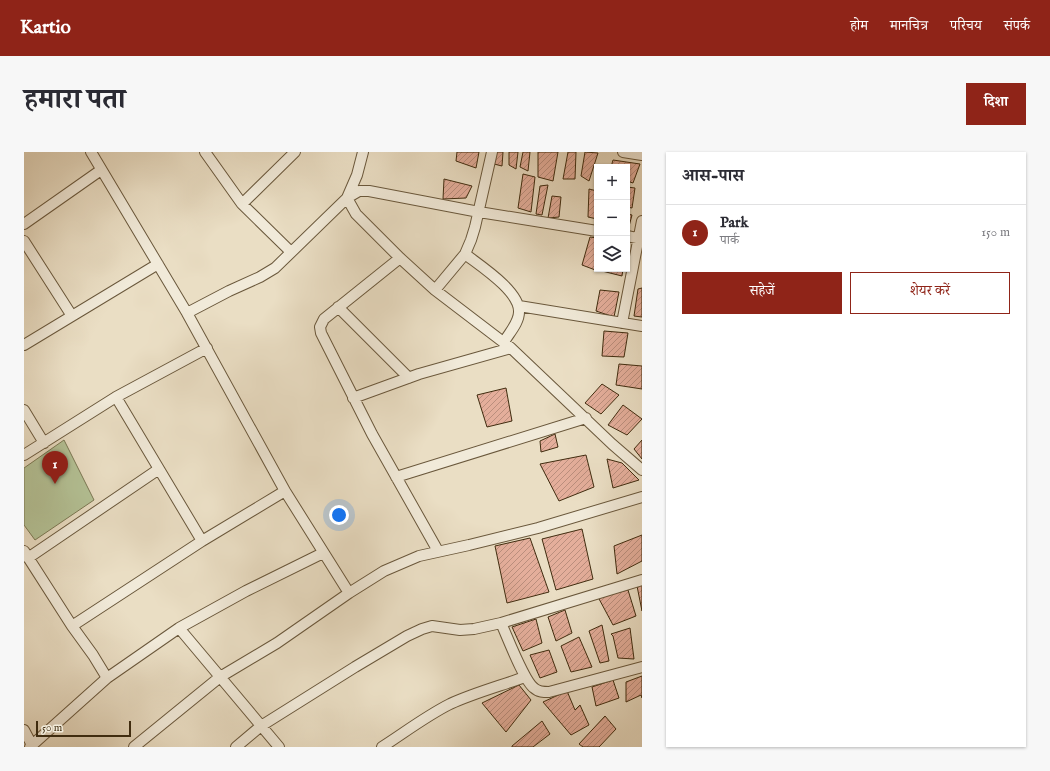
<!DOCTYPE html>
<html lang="hi">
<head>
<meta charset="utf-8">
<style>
  :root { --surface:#fff; --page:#f7f7f7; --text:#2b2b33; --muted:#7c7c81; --line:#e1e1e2; --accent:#8f2418 }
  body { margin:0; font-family:"IM FELL English","Noto Serif Devanagari",serif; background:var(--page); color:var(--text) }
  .controls { position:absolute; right:12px; top:12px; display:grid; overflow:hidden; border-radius:0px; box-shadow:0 1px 3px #0004 }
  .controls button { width:36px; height:36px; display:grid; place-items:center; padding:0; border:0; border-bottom:1px solid var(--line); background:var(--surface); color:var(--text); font:20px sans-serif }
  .scale { position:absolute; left:12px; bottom:10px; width:95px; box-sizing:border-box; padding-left:4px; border:2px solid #402c0f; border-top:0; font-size:11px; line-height:14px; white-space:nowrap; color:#402c0f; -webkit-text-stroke:3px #f1ead9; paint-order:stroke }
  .you { position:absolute; left:315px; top:363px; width:14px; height:14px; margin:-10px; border:3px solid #fff; border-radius:50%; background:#1a73e8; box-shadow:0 0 0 6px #1a73e833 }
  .badge { display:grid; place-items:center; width:26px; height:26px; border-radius:50%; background:var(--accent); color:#fff; font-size:13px; font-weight:700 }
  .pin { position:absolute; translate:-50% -33px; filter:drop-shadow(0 1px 2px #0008) }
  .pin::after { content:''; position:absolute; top:21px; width:14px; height:12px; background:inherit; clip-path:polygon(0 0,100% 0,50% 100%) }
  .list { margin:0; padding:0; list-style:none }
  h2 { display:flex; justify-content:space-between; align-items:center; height:52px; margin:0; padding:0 16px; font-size:17px }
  h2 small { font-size:13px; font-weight:400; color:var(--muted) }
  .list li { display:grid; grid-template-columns:26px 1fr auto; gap:12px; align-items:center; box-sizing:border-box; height:56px; padding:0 16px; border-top:1px solid var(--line) }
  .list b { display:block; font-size:15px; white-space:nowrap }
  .list p { margin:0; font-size:13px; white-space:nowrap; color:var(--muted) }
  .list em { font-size:13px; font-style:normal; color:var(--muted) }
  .actions { display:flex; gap:8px; padding:12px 16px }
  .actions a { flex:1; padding:9px 0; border:1px solid var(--accent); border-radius:0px; text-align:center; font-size:14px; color:var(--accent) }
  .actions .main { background:var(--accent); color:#fff }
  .icon { flex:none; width:22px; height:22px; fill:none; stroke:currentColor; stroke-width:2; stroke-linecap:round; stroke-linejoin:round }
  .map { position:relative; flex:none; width:618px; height:595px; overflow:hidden; border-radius:0px }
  header { display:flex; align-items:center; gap:24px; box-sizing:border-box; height:56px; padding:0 20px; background:var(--accent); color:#fff }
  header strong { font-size:19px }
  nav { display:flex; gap:22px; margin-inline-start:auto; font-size:14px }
  .intro { display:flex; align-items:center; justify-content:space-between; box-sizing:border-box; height:96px; padding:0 24px }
  h1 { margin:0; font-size:28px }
  .button { padding:10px 18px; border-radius:0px; background:var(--accent); color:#fff; font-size:14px; font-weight:700 }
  main { display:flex; gap:24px; padding:0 24px }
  aside { flex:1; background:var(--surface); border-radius:0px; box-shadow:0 1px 3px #0004 }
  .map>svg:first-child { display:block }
</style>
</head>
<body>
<header>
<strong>Kartio</strong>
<nav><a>होम</a><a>मानचित्र</a><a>परिचय</a><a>संपर्क</a></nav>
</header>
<div class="intro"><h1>हमारा पता</h1><a class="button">दिशा</a></div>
<main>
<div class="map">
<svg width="618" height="595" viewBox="0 0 618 595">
  <defs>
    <pattern id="building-hatch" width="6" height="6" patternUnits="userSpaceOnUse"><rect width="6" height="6" fill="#e4ae9b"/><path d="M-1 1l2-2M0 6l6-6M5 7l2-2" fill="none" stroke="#ba8e7d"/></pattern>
  </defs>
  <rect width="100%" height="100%" fill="#eadec4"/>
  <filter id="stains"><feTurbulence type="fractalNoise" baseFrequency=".005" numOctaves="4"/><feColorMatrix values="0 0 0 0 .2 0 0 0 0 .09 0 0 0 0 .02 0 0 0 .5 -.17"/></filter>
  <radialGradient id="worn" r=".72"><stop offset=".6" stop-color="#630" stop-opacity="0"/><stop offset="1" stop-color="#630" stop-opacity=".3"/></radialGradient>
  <path fill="#b4c296" stroke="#7a7752" d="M40,288L70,348L11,388L0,373V316Z"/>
  <path fill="url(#building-hatch)" stroke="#402c0f" d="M433,0H455L452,16L432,9Z
    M472,0H479L478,14L470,12Z
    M485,0H494L492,17L485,13Z
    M499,0H506L504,19L496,15Z
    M514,0H534L529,29L514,25Z
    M544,0H552L551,27H539Z
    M561,0L574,1L565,29L557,24Z
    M589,8L616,12L609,31L603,29V15H587Z
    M499,22L511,25L507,60L494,56Z
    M420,27L448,34L442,46L419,47Z
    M524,33L518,63L512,62L516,34Z
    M603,35L611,36L608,56L603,55Z
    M565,37L573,39V67L564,65Z
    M528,44L537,45L535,65L524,66Z
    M603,62L608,63L604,78L603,77Z
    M566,85L573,86V117H574V119L558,113Z
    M578,117H599L598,124L578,119Z
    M618,136V165L610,164L614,137Z
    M576,138L595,140L590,165L572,159Z
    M580,179L604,181L600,205L578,204Z
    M595,212L618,214V237L592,233Z
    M578,232L595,243L577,262L561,251Z
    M482,236L488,269L463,275L453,243Z
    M599,253L618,267L603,283L584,273Z
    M531,282L534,295L517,300L516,289Z
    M618,288V307L610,297Z
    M562,303L570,335L535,349L516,312Z
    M583,307L598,311L615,328L589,336Z
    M558,377L569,427L532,438L518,387Z
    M618,383V409L593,422L590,394Z
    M506,386L525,440L483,451L471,394Z
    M618,433V459L613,434Z
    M604,438L612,464L589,473L574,445Z
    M541,458L548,481L532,489L524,465Z
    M512,467L518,491L499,499L488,475Z
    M578,473L585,509L576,511L565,479Z
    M606,476L610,507L594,506L589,484L587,482Z
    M555,485L568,515L547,520L537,494Z
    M525,498L533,520L516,526L506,503Z
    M618,524V546L617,543L602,550V530Z
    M589,528L595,546L572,554L568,535Z
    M495,533L507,548L482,580L458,551Z
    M543,539L551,558L556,553L565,573L547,583L519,550Z
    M581,564L592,577L575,595H559L555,592Z
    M518,569L526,582L509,595H488V594Z"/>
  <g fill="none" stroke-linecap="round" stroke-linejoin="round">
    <defs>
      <path id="street" d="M67,0L163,161L261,339L325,441
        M181,0L218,52L271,0
        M599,0L618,3
        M218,52L267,100
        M0,72L77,18
        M573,79L455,60L345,39H335L323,46L332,62L376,106L411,138L487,196L588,292L618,318
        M603,84L618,87
        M0,89L48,164
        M441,102C455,113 496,139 495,160C495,171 485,181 480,190
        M376,106L300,167L296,175L297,181L348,282L414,399
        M411,138L441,102L447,88L451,75L468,0
        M495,154L618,174
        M314,155L385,226
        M163,161L205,139L236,125L251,116L323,46L333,23L339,0
        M598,171L618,69
        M0,193L134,112
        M92,245L178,389L261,339
        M329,246L395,222L487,196
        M0,258L20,291
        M0,303L92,245L183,196
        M372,325L562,266
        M0,399L48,474L69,503L83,526
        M4,406L135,317
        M477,471C483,484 500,529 510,536C514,540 520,540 525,540L618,515
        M48,474L178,389
        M155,476L255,595
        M0,578L8,593
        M6,595L83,526L155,476L222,439L299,401
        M110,595L196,525L253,491L325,441L360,419L395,404L445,393L514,376L618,345
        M212,595L237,574L331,515L383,484L398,477L408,474L436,478L450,477L477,471L618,428
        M358,595C380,581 402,564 426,552C450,541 476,534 501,525"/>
    </defs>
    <use href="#street" stroke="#6a583c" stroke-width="12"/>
    <use href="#street" stroke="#f1ead9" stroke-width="10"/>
  </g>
  <rect width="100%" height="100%" filter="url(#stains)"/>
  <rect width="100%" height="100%" fill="url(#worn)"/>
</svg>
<div class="controls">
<button>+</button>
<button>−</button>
<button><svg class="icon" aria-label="layers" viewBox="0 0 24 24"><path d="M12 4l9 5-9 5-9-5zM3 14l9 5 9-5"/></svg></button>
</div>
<div class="scale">50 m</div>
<div class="you"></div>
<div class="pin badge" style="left:31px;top:332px">1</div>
</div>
<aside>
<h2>आस-पास<small></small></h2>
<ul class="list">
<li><span class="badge">1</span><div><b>Park</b><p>पार्क</p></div><em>150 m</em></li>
</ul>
<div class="actions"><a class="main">सहेजें</a><a>शेयर करें</a></div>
</aside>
</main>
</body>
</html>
